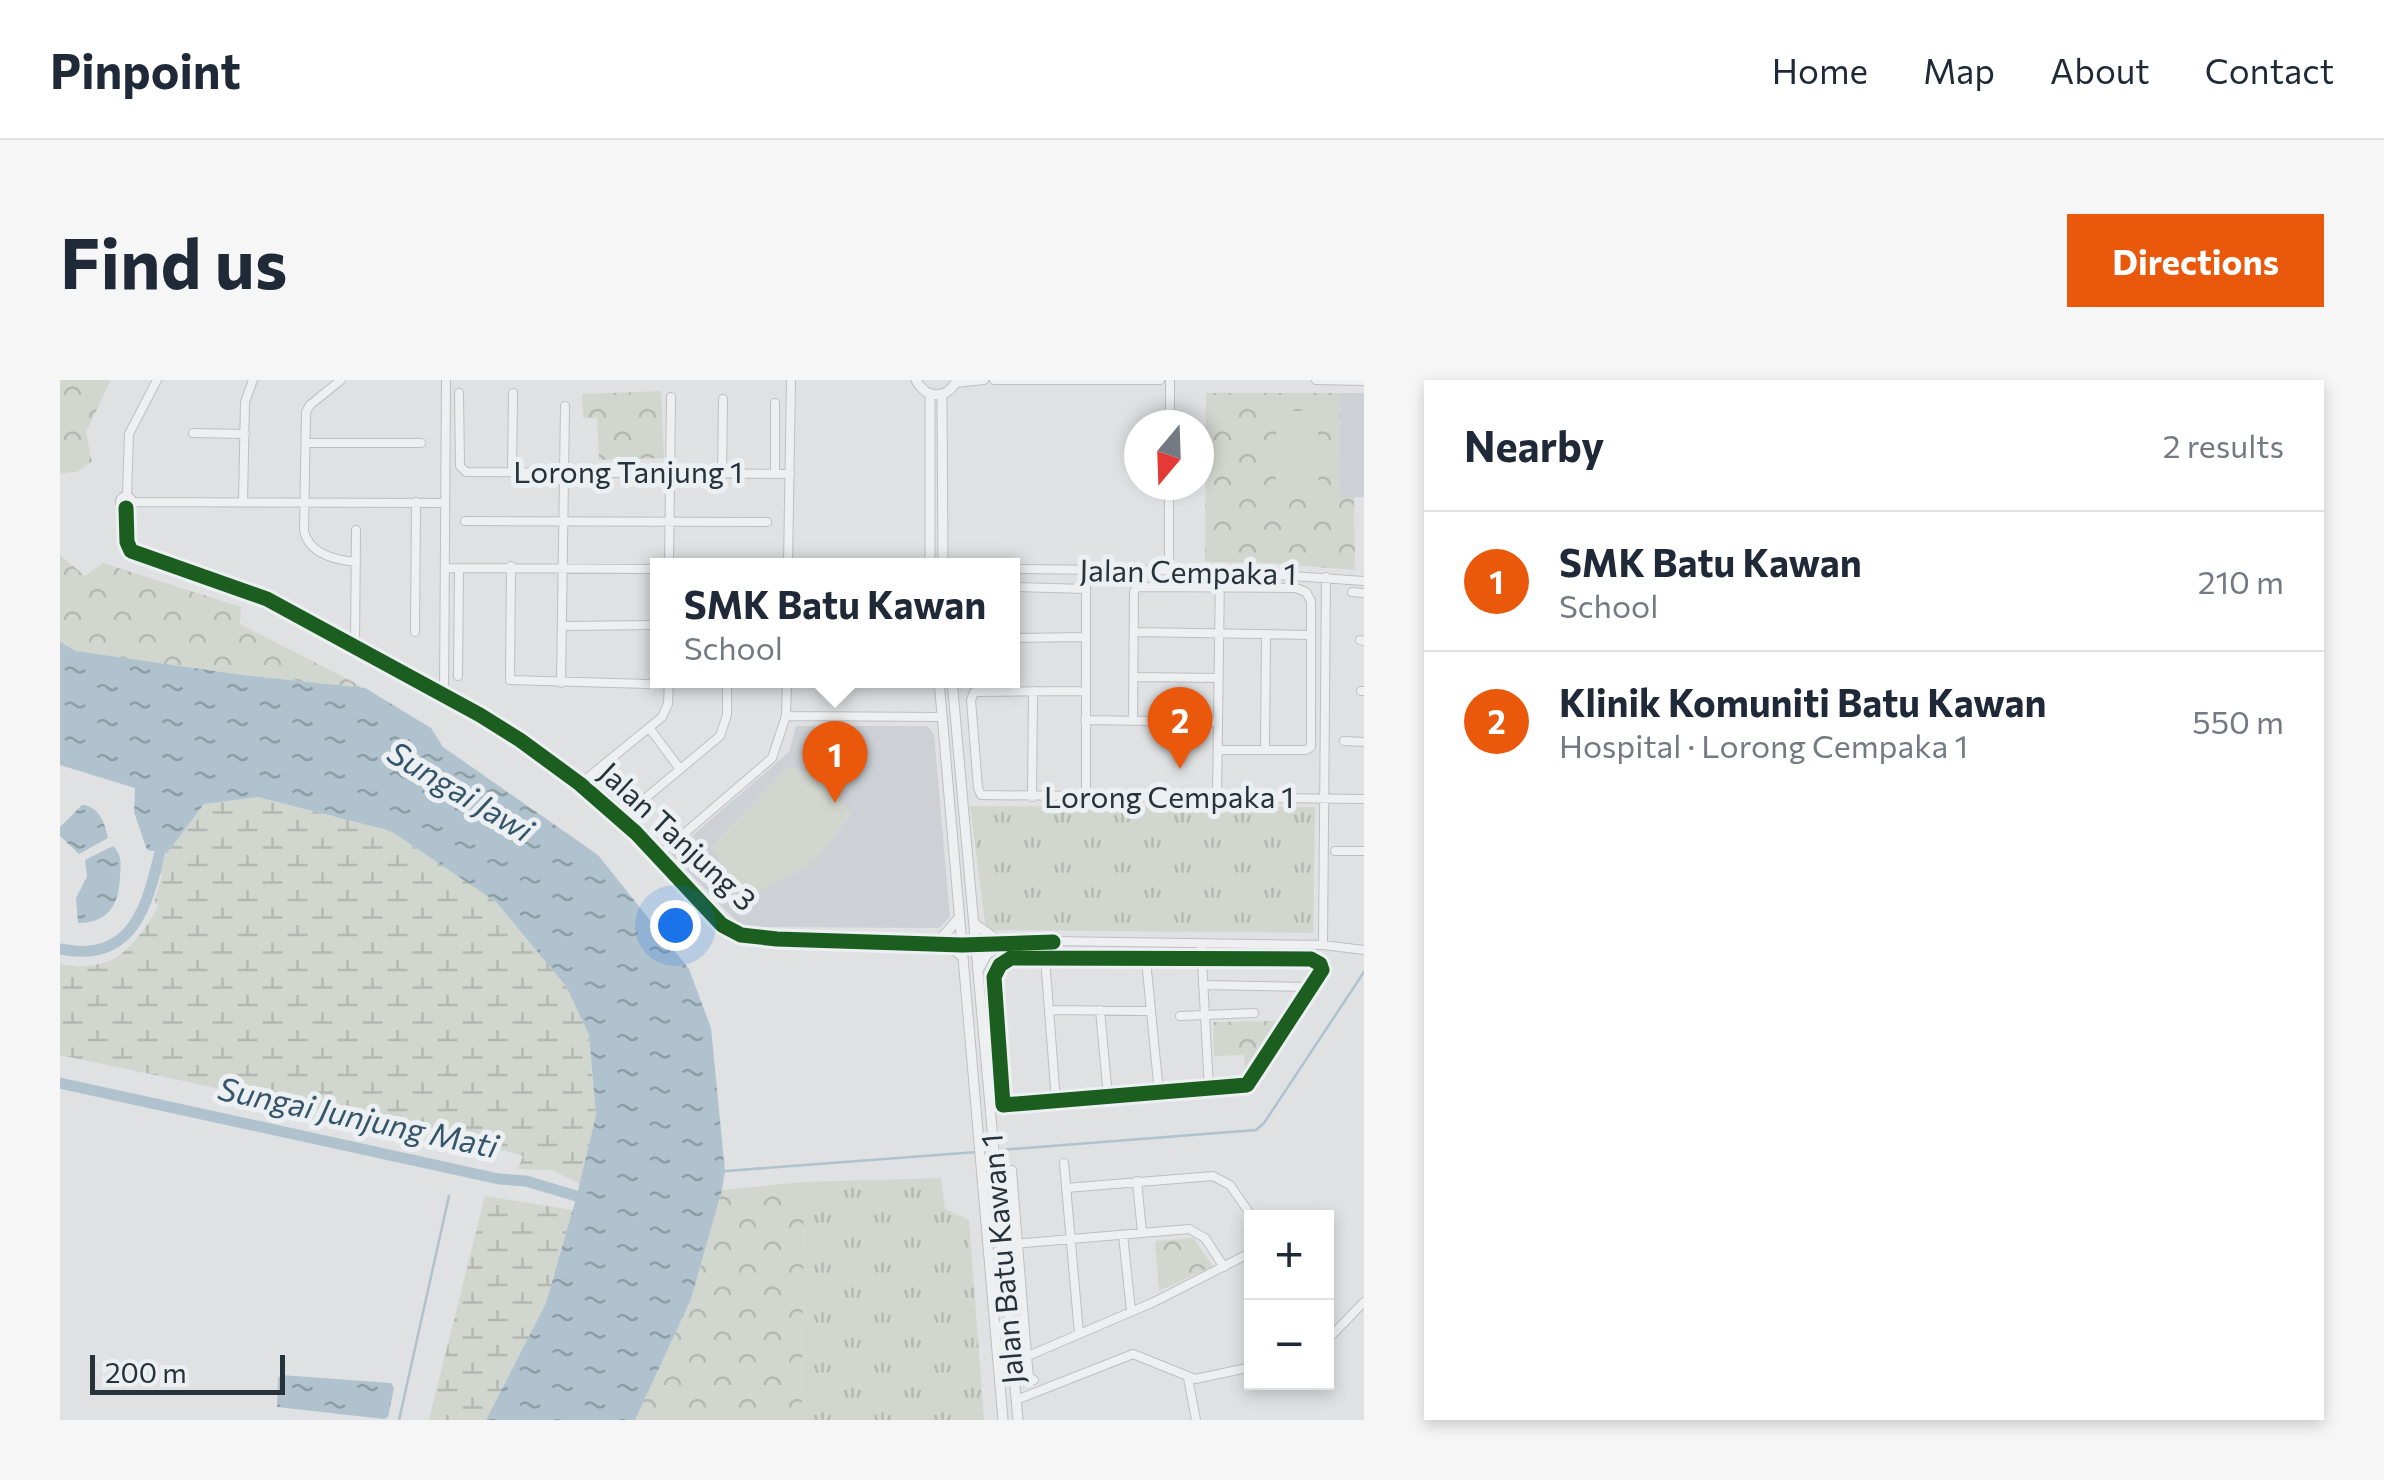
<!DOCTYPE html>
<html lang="en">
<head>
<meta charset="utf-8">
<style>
  :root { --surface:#fff; --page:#f6f6f7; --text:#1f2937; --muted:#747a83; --line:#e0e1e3; --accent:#ea580c }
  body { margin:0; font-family:Commissioner,sans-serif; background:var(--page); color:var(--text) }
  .controls { position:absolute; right:30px; bottom:30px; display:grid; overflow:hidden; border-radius:0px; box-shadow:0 5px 15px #0003 }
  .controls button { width:90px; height:90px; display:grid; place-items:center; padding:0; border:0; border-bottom:2px solid var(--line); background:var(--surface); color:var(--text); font:50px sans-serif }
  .compass { position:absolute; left:1064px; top:30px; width:90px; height:90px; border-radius:50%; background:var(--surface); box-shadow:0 5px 15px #0003; rotate:199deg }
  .scale { position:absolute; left:30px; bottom:25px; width:195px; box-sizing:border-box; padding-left:10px; border:5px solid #28323a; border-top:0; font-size:28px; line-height:35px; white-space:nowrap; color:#28323a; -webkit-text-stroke:8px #ecf0f3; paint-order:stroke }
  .you { position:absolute; left:615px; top:545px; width:35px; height:35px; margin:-25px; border:8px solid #fff; border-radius:50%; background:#1a73e8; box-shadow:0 0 0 15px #1a73e833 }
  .badge { display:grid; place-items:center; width:65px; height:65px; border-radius:50%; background:var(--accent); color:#fff; font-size:32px; font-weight:700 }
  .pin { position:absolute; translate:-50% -82px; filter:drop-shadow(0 2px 5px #0008) }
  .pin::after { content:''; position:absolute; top:52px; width:35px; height:30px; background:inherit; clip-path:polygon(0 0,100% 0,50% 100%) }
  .popup { position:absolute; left:590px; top:178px; width:370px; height:130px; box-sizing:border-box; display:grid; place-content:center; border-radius:0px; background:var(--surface); filter:drop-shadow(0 2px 8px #0005); font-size:32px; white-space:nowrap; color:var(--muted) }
  .popup b { font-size:38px; color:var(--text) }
  .popup::after { content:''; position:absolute; left:50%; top:100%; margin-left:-20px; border:20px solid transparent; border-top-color:var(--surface) }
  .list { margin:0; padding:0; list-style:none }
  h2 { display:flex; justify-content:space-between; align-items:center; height:130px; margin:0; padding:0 40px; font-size:42px }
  h2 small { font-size:32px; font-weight:400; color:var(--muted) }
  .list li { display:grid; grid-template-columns:65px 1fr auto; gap:30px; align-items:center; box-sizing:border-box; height:140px; padding:0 40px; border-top:2px solid var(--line) }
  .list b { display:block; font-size:38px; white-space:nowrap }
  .list p { margin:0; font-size:32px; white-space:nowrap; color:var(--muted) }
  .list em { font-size:32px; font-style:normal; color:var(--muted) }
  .map { position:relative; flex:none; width:1304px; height:1040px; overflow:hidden; border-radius:0px }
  header { display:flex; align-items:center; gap:60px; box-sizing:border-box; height:140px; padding:0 50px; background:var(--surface); border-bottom:2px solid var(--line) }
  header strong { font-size:48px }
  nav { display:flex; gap:55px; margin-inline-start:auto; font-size:35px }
  .intro { display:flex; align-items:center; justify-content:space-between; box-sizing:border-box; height:240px; padding:0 60px }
  h1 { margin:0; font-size:70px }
  .button { padding:25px 45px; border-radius:0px; background:var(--accent); color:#fff; font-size:35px; font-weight:700 }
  main { display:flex; gap:60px; padding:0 60px }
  aside { flex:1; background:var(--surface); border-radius:0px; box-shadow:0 5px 15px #0003 }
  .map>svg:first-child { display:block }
</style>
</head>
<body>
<header>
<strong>Pinpoint</strong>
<nav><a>Home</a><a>Map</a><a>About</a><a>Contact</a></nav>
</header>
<div class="intro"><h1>Find us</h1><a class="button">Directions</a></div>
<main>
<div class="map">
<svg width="1304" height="1040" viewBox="0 0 1304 1040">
  <defs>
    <pattern id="grass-tufts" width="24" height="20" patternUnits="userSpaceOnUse" patternTransform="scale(2.5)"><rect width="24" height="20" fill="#d1d7cf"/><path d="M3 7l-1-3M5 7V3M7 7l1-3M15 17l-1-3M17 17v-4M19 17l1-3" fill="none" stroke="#b3b9b2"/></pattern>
    <pattern id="forest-crowns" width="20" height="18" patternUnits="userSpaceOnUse" patternTransform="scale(2.5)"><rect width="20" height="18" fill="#d1d7cf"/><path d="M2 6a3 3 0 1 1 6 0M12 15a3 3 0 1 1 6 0" fill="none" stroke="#b3b9b2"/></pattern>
    <pattern id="wetland-marsh" width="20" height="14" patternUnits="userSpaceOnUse" patternTransform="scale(2.5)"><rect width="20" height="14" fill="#d1d7cf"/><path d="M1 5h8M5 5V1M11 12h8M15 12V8" fill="none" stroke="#b3b9b2"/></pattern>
    <pattern id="water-ripples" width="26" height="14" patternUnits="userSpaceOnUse" patternTransform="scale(2.5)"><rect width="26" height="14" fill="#afc2cd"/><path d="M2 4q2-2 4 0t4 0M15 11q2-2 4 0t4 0" fill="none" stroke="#8e9ea7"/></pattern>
  </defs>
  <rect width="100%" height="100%" fill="#dfe1e3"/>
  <path fill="#cdd1d6" d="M1280,13H1304V117H1279Z
    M736,346H867L874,354L890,537L879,548L682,547L611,474L729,372Z"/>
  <path fill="url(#grass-tufts)" d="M910,426L1255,427L1253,553L926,550Z
    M881,798L885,829L909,840L924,1040H742L744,802Z"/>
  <path fill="url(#forest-crowns)" d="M0,0H51L26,52L32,82L17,92L0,93Z
    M601,11L604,78L539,80L537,38H523L522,14Z
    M1146,13H1280L1279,117H1294L1295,190L1210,183L1145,182Z
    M0,175L25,196L43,183L181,227L180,244L305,308L182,295L15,271L0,262Z
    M1219,641L1185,693L1184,675L1154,676L1153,642Z
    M744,802L742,1040H575L631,919L662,810Z
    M1133,858L1153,886L1099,911L1095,861Z"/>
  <path fill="url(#wetland-marsh)" d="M198,417L331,451L436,522L507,606L529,655L536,735L520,804L492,790L458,789L463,776L413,762L0,675V584C56,594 72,568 99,526L94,522L102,496L98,493L107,473L144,424Z
    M425,816L513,830L486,923L426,1040H369Z"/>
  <path fill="#d1d7cf" d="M1216,31H1258V111H1216Z
    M729,386L761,397L792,434L755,481L686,519L651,466Z"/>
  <path fill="url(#water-ripples)" d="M0,262L16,271L182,295L305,308L371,348L383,367L538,475L629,589L651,648L665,791L662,810L631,919L575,1040H426L486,923L517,815L536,735L529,655L506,606L436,522L331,451L198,417L144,424L107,473L87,470L74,432L75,408L0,385Z
    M22,425C39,426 45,443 48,458L19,474L0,456V447Z
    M53,466C62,475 61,483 60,496C59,524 49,543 18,543L16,518L27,497L25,480Z
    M221,995L331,1003L334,1008L328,1037L324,1039L217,1027L218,998Z"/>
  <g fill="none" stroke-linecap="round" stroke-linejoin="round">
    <path stroke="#afc2cd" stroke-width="2.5" d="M940,770L1196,750L1204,743L1304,592
      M666,791L917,772
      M339,1040L389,816"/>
    <path stroke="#afc2cd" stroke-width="11" d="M0,569C78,585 89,518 103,459
      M0,703L439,799L466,801L530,820"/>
    <defs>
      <path id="minor" d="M281,0L250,25L246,32L244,151C249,174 274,180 296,182
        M934,0H1100
        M1256,0L1304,1
        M896,3L924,0
        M399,13L400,86L406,92L730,94
        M1110,45V0
        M133,53L185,54
        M246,63H361
        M452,93L453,13
        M662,94L663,19
        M715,94V23
        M67,115L69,54L97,0
        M60 122a6 6 0 1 1 12 0a6 6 0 1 1-12 0Z
        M183,121L185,22L193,0
        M72,122L385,123
        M66,128L67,162L71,171L207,219L420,335L460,360L520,404L576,453L662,545L681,555L717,559L902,565L993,562
        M405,141L707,142
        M609,185L611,17
        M728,185L731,0
        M451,186L450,300L588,304
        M385,188L598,189
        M952,189L1160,191L1304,201
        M1109,191V105
        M952,207L1026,209
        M1292,212L1304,213
        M502,246L598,245
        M355,252L356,122
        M1074,252L1251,255
        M952,258L1026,257
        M1300,260L1304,261
        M295,266L296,150
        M398,296L399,189
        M1073,297L1159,298
        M501,303L505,26
        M1025,311L914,312L911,320L918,408L921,415L1304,419
        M1301,311H1304
        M384,315L386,0
        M726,336L882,337
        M1025,340L1158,342
        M1073,341L1074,212L1077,207L1236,208L1246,212L1251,221V367L1246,370H1158
        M590,349L620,389
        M1284,361L1304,362
        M1205,370L1206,254
        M520,404L602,337L608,324L609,300
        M972,417L973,311
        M1026,417V190
        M1157,418L1160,191
        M576,426L660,356L667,335V300
        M1275,471H1304
        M598,476L712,378L726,336L727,300
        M990,561L1263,565L1304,570
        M897,562L901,559H962
        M1141,563L1149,709
        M1263,565L1266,197
        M951,578L1251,579L1260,584L1262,590L1187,705L943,725L934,597L940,585Z
        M985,578L996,721
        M1086,580L1099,713
        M1143,605L1251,607
        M989,630L1091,631
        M1040,630L1048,717
        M1120,636L1194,633
        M1004,783L1019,954
        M952,790L967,976L969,997L974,1000
        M1077,801L1082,853
        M1006,808L1153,796L1170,805L1193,838
        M1063,855L1071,931
        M940,865L1129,849L1145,858L1164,887
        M1266,961L1304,922
        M954,982L1094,922L1192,872
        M1128,998L1136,1040
        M956,1020L1073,974L1135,999L1192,987"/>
      <path id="tertiary" d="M856,0C866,19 887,20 897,0
        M882,15L883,185
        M870,185V14
        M879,300L943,1040
        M892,300L958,1040
        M915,544L936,559
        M878,562L899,538
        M883,562L903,577
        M919,589L927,574L944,564"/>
    </defs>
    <use href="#minor" stroke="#bdbfc1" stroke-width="10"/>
    <use href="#tertiary" stroke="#bdbfc1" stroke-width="11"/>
    <use href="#minor" stroke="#eeeff0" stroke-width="8"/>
    <use href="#tertiary" stroke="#eeeff0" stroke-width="9"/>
    <defs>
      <path id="cycleway" d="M66,128L67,162L71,171L207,219L420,335L460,360L520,404L576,453L662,545L681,555L717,559L902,565L993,562
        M951,578L1251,579L1260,584L1262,590L1187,705L943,725L934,597L940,585Z"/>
    </defs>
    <use href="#cycleway" stroke="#ecf0f3" stroke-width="21"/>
    <use href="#cycleway" stroke="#1b5e20" stroke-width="15"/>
  </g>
  <g text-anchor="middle" stroke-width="10" stroke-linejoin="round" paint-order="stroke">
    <g font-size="30" fill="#28323a" stroke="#ecf0f3">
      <text x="568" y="103">Lorong Tanjung 1</text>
      <text transform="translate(1128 193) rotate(1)" y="10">Jalan Cempaka 1</text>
      <text x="1109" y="428">Lorong Cempaka 1</text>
      <text transform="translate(617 457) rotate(43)" y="10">Jalan Tanjung 3</text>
      <text transform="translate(943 879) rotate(-95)" y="10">Jalan Batu Kawan 1</text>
    </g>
    <g font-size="32" font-style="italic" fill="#35566a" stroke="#ecf0f3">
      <text transform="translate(400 412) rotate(31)" y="11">Sungai Jawi</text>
      <text transform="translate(298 738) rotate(12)" y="11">Sungai Junjung Mati</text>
    </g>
  </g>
</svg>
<div class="controls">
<button>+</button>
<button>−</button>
</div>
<svg class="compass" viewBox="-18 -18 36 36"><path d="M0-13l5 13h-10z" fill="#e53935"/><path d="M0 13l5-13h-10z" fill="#747a83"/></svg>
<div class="scale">200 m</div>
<div class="you"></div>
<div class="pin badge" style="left:775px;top:423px">1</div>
<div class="popup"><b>SMK Batu Kawan</b>School</div>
<div class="pin badge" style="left:1120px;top:389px">2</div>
</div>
<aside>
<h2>Nearby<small>2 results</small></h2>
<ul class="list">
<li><span class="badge">1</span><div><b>SMK Batu Kawan</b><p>School</p></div><em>210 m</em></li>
<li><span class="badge">2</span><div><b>Klinik Komuniti Batu Kawan</b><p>Hospital · Lorong Cempaka 1</p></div><em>550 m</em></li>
</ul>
</aside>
</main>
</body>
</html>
